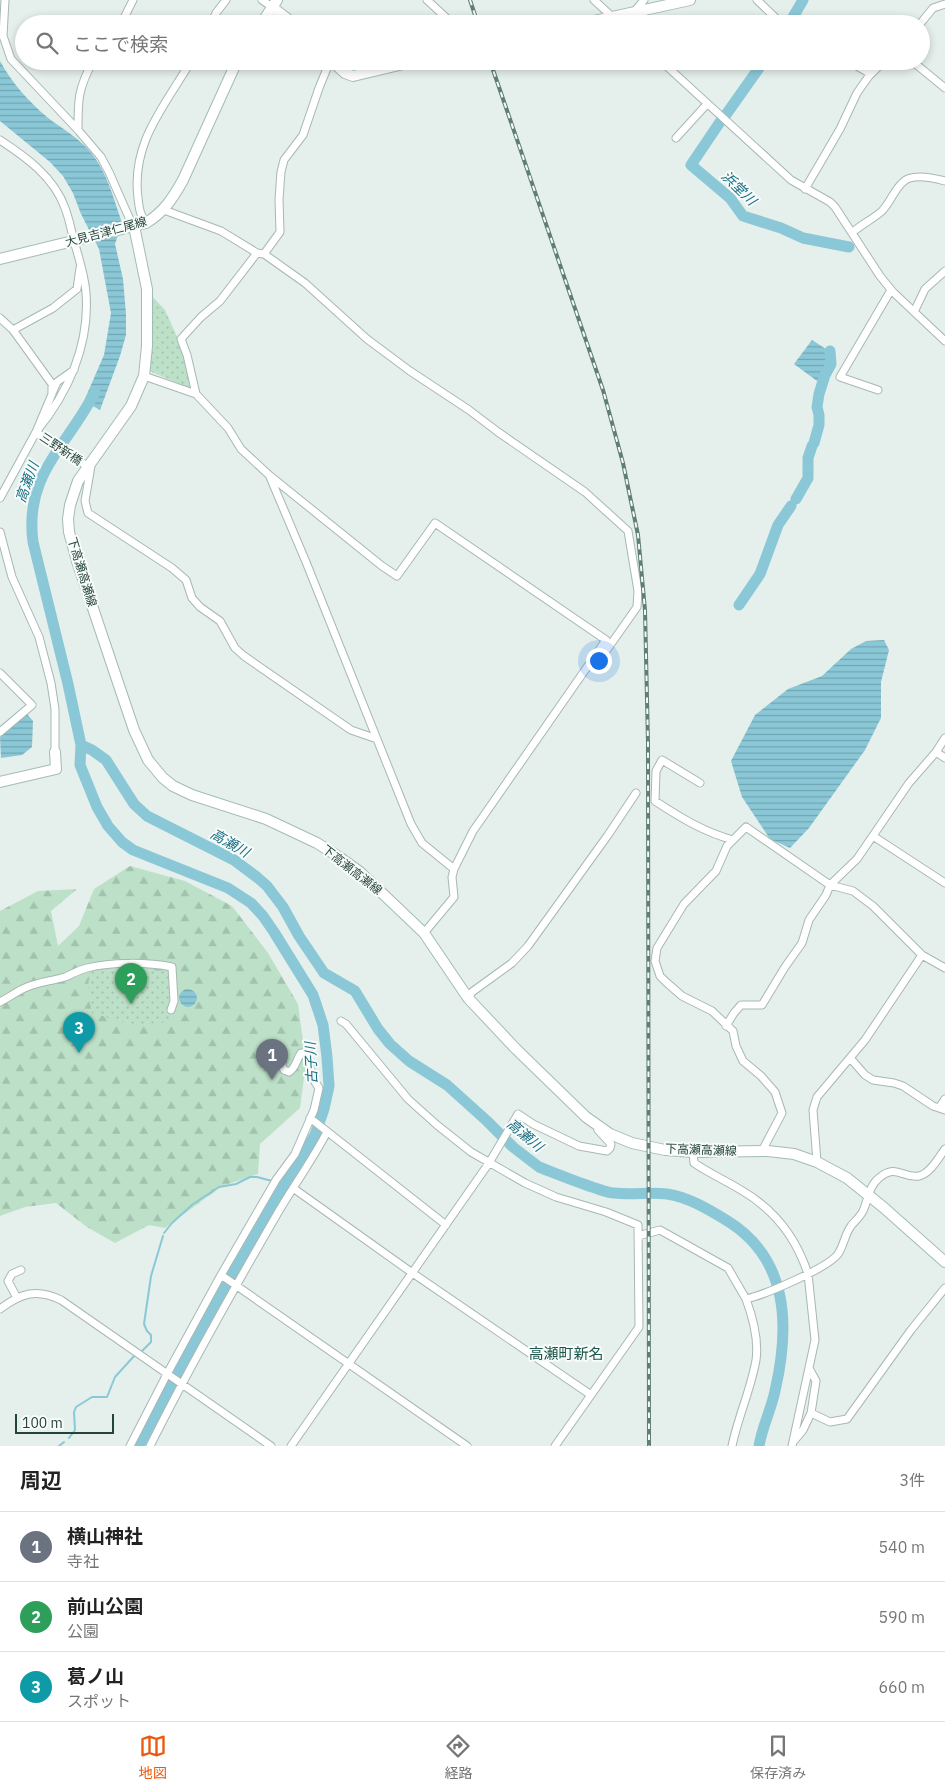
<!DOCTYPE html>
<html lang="ja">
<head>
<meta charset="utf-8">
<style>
  :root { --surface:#fff; --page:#f2f2f2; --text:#222; --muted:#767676; --line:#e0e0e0; --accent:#ea580c }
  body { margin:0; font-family:"IBM Plex Sans","Noto Sans JP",sans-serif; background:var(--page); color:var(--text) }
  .scale { position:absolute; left:15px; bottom:12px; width:99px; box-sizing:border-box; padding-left:5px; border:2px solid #23433b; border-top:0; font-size:14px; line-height:18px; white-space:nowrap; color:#23433b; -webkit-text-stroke:4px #f7fbf9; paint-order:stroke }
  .you { position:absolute; left:598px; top:660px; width:18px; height:18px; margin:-12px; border:4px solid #fff; border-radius:50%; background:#1a73e8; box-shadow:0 0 0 8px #1a73e833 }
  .badge { display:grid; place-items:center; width:32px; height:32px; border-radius:50%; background:var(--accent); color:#fff; font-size:16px; font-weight:700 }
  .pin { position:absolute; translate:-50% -41px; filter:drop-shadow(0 1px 2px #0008) }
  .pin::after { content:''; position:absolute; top:26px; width:18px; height:15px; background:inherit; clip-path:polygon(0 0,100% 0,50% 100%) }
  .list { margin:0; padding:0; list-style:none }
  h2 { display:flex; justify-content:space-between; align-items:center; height:65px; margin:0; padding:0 20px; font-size:21px }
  h2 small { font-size:16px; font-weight:400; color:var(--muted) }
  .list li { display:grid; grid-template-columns:32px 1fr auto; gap:15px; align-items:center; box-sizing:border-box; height:70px; padding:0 20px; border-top:1px solid var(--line) }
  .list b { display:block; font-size:19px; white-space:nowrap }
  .list p { margin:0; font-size:16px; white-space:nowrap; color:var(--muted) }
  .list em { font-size:16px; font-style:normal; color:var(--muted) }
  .icon { flex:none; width:28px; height:28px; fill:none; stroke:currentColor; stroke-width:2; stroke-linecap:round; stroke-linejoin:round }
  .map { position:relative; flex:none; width:945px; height:1446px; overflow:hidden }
  .search { position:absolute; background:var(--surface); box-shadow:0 2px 8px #0003; left:15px; right:15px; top:15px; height:55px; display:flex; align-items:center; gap:12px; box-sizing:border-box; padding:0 18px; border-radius:28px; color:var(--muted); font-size:19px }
  .sheet { height:275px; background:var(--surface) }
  nav { display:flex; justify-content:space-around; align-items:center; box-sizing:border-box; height:70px; border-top:1px solid var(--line); background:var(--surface); font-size:14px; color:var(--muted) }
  nav a { display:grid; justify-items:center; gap:2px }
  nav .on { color:var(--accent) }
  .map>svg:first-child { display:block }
</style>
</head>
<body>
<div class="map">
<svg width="945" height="1446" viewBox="0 0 945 1446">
  <defs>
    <pattern id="forest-firs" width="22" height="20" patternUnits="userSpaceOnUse" patternTransform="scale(1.25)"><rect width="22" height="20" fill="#bde1c8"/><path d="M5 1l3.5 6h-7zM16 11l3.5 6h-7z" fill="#a2c2ad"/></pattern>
    <pattern id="park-dots" width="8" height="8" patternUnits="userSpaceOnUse" patternTransform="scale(1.25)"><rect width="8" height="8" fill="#bde1c8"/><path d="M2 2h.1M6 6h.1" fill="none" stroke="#a2c2ad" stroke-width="1.8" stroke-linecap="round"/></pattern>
    <pattern id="water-rules" width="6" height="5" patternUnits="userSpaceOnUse" patternTransform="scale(1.25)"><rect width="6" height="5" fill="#8bc8d7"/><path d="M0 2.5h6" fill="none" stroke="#71a4b0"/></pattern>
  </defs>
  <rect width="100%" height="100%" fill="#e5efeb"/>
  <path fill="url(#forest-firs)" d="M130,866L185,881L232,906L268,953L298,1004L306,1063L300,1108L260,1144L258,1174L222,1186L165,1228L149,1225L115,1243L87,1227L56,1203L25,1207L0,1216V911L38,891L77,889L51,911L58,946L79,926L94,889Z"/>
  <path fill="url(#park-dots)" d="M151,295L165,310L179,341L192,389L147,370Z
    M102,968L169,971L172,994L169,1022C153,1023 138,1026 122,1022C112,1020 102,1015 92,1013C89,998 85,985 92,971Z"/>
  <path fill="url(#water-rules)" d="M0,61C12,83 28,101 47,117C62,129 80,138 92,154C106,171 113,196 120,217L122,223L115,244L123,279L126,314V335L120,356L100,410L84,401L104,355L111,313L99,249L81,214L73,193L63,176L50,162L0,121Z
    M812,340L826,349V365L817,381L794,364Z
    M884,640L889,650L881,682V718L865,750L809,828L790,848L770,839L742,797L731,761L755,715L788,689L822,676L851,649L866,641Z
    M27,714L33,721L32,747L22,755L1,758L0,737Z
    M179 998a9 9 0 1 1 18 0a9 9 0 1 1-18 0Z"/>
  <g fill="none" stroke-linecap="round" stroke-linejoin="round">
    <path stroke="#8bc8d7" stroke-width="2" d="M277,1182L285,1184
      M164,1233L172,1223L193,1204L219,1187L236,1184L250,1177H257L272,1181
      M141,1352L151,1342V1335L147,1331L144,1324L151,1276L163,1236
      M69,1438L75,1430L74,1412L76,1407L92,1397H107L115,1377L135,1355
      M59,1446L64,1442"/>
    <path stroke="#8bc8d7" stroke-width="11" d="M789,24L803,0
      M725,116L764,61
      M720,122L691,165L730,198L743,216L781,228L803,238L849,247
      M95,392C67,447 24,474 33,542L68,684L81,745L80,765L97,807L108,826L122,842L133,850L228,888L251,903L263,916L274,932L313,995L323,1025L327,1057L329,1086L324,1109L315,1135L261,1223L182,1364L139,1446
      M814,443L819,425V415L817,407L819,394L825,375L831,364L830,351
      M796,499L808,478V458L812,446
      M739,605L760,574L778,525L791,506
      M81,745L92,750L106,760L134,804L147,816L234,860L258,878L267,886L283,907L299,936L324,973L355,991L378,1029L390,1044L409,1061L447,1085L487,1121L513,1147L539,1167C557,1174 574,1181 592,1187C599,1189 607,1193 614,1193C632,1195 650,1192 667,1194C688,1197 708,1209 726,1220C789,1258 790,1326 775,1391C771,1410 762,1427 759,1446"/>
    <defs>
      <path id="street" d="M5,0L3,36L11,59L78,130L101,157L109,172L131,222L134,226
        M262,0L272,7
        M427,0L453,24
        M594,0L620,24
        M757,0L782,24
        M634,12L644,0
        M121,24L133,0
        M211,24L216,13L226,0
        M920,24L933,8L945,4
        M661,61L791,180L830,202L835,207L880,276L893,292L945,341
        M848,61L871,74
        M912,61L945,88
        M78,130C78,99 78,89 93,61
        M676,138L707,104
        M0,140C26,157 54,177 65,208C70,221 72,235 76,248C80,262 85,278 86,293C90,345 68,393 36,432
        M805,189L840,129L857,93L869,76L884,61
        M164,210L221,231L257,253L264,254L305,283L367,339L410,371L469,410L498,432L585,492L628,531L638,591L637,607L606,651
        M146,223C140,216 139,207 138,198C131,142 165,106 191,61
        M853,232C862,224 873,219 882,211C890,203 894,190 903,182C912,173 934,178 945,181
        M264,254L280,232L279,199L281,172L284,160L303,135L319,88L330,61
        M914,312L925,289L945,271
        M0,318L13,330L52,384V394L36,432L0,498
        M13,330L53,308L77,289L80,268
        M144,376L196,394L228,428L241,449L269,475L382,566L397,576L435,523L606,640L473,831L454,869L452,877L454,897L424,933
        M878,390L840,377L891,290
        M53,391L57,382L74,370
        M196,394L187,355L181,339L201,317L220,301L257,253
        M36,432L87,466H91L85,501L88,513L172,568L186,580L192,598L200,607L220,621L235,648L244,656L351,730L377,739
        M270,477L306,562L411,824L422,843L454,869
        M0,532L12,577L39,637L51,683L55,709V752
        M0,673L32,705L0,732
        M936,752L945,758
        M700,783L662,760L656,771L655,801C681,818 704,832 733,840
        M873,836L945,883
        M468,998L472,992L512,963L528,946L608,835L636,793
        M0,1002C10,997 17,991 27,987C39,982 52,981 65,977C72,974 79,970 87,968C111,962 147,962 172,967L174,1001L171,1010
        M341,1021L346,1024L408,1099L437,1125L471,1152L525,1183L556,1197L606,1212L638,1225L639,1327L555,1446
        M726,1026L734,1013L741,1005H762L785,967L802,943L809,920L826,895L830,885L857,859L909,783L936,752L945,738
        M851,1059L865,1075L873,1080L894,1083L903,1086L933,1106L945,1110
        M943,1108L941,1105L945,1099
        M310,1118L446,1225
        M762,1151L782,1113L775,1092L761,1076L743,1061L736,1046L733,1031L712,1011L682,996L666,982L660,976L655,961L657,948L684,904L716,871L727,846L746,827L830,885L853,891L873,906L922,955L945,968
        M693,1152L694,1163C709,1173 726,1181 741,1190C774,1209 796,1237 808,1274L815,1340L792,1446
        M817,1162L813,1110L817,1097L865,1040L922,955
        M293,1188L411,1272L591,1395
        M638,1236L660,1230L728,1268L746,1299
        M221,1275L467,1446
        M17,1298L8,1281L12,1274L21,1270
        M0,1309C21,1293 37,1288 61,1300L271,1446
        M811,1413L830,1422L847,1419L911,1330L945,1288
        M794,1441L803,1430L811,1413L816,1381L810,1370
        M130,1446L167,1374L221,1275L276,1180L295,1154L314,1110L319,1088L315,1082L306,1055L301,1053C296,1060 296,1068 289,1072L284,1070L282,1066L283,1055
        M150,1446C189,1368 232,1292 276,1216C292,1188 312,1161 327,1132
        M291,1446L489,1163L518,1114L533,1124L579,1146L607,1151L610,1148L611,1144L598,1130
        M732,1446C738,1417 751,1389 756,1360C759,1339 753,1318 746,1299C764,1295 828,1268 838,1254C844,1245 845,1234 851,1226C855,1221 860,1217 863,1211C868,1200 869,1186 879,1178C896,1163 903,1179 919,1176C930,1174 939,1157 945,1149"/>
      <path id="secondary" d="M272,7L294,24
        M261,24L277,0
        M580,24L690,0
        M332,61L345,73L353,76L416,61
        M134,226L147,289V346L144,376L131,406L78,481L70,505L68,519L69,532L77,561L134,730L148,760L163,778L173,786L192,795L266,819L317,843L339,857L360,872L424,933L468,998L516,1049L586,1117L610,1134L632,1143L665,1150L693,1152L768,1151L794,1154L817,1162L847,1178L883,1207L945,1262
        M0,259L146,223C164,212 173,198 183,180L237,61
        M0,782L56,769L55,752"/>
    </defs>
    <use href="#street" stroke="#a7b8b3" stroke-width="9"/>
    <use href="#secondary" stroke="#a3bcb4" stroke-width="12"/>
    <use href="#street" stroke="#fff" stroke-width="7"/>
    <use href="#secondary" stroke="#fff" stroke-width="10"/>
    <defs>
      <path id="rail" d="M470,0L478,24
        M490,61L603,390L623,463L638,535L645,610L648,743L649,1446"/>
    </defs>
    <use href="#rail" stroke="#5e7e76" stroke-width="4"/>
    <use href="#rail" stroke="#f7fbf9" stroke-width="2" stroke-dasharray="5.5" stroke-linecap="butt"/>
  </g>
  <g text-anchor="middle" stroke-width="4" stroke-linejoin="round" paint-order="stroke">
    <g font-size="12" fill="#23433b" stroke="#f7fbf9">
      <text transform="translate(106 232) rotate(-15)" y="4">大見吉津仁尾線</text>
      <text transform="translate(61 449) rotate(34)" y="4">三野新橋</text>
      <text transform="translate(82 572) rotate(73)" y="4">下高瀬高瀬線</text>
      <text transform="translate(352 870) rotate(38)" y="4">下高瀬高瀬線</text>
      <text transform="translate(701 1150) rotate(2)" y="4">下高瀬高瀬線</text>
    </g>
    <g font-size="14" font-style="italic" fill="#186e84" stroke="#f7fbf9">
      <text transform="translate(739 188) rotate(44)" y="5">浜堂川</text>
      <text transform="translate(27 482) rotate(-70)" y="5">高瀬川</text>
      <text transform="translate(230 843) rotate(30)" y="5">高瀬川</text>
      <text transform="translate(311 1063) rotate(-93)" y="5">古子川</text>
      <text transform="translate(525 1135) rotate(40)" y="5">高瀬川</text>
    </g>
    <g font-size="15" fill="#1d574b" stroke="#f7fbf9">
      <text x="566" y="1359">高瀬町新名</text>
    </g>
  </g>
</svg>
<div class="scale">100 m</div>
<div class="you"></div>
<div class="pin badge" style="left:272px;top:1080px;background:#6b7280">1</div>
<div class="pin badge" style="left:131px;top:1004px;background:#2e9e5b">2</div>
<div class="pin badge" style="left:79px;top:1053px;background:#0f9aa8">3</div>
<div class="search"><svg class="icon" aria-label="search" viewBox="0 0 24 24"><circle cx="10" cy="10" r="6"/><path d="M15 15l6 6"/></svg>ここで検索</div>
</div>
<section class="sheet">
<h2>周辺<small>3件</small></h2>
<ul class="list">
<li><span class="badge" style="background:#6b7280">1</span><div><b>横山神社</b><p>寺社</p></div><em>540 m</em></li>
<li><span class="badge" style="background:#2e9e5b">2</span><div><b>前山公園</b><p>公園</p></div><em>590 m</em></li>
<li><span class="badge" style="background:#0f9aa8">3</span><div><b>葛ノ山</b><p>スポット</p></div><em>660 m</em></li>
</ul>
</section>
<nav>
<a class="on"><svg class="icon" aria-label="map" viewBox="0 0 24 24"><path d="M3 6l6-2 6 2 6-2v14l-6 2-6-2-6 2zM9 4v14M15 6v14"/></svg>地図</a>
<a><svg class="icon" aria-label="directions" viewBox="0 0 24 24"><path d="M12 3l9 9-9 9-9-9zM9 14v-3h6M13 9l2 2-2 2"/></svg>経路</a>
<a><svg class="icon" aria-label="saved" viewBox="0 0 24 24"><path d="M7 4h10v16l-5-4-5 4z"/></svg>保存済み</a>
</nav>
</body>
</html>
